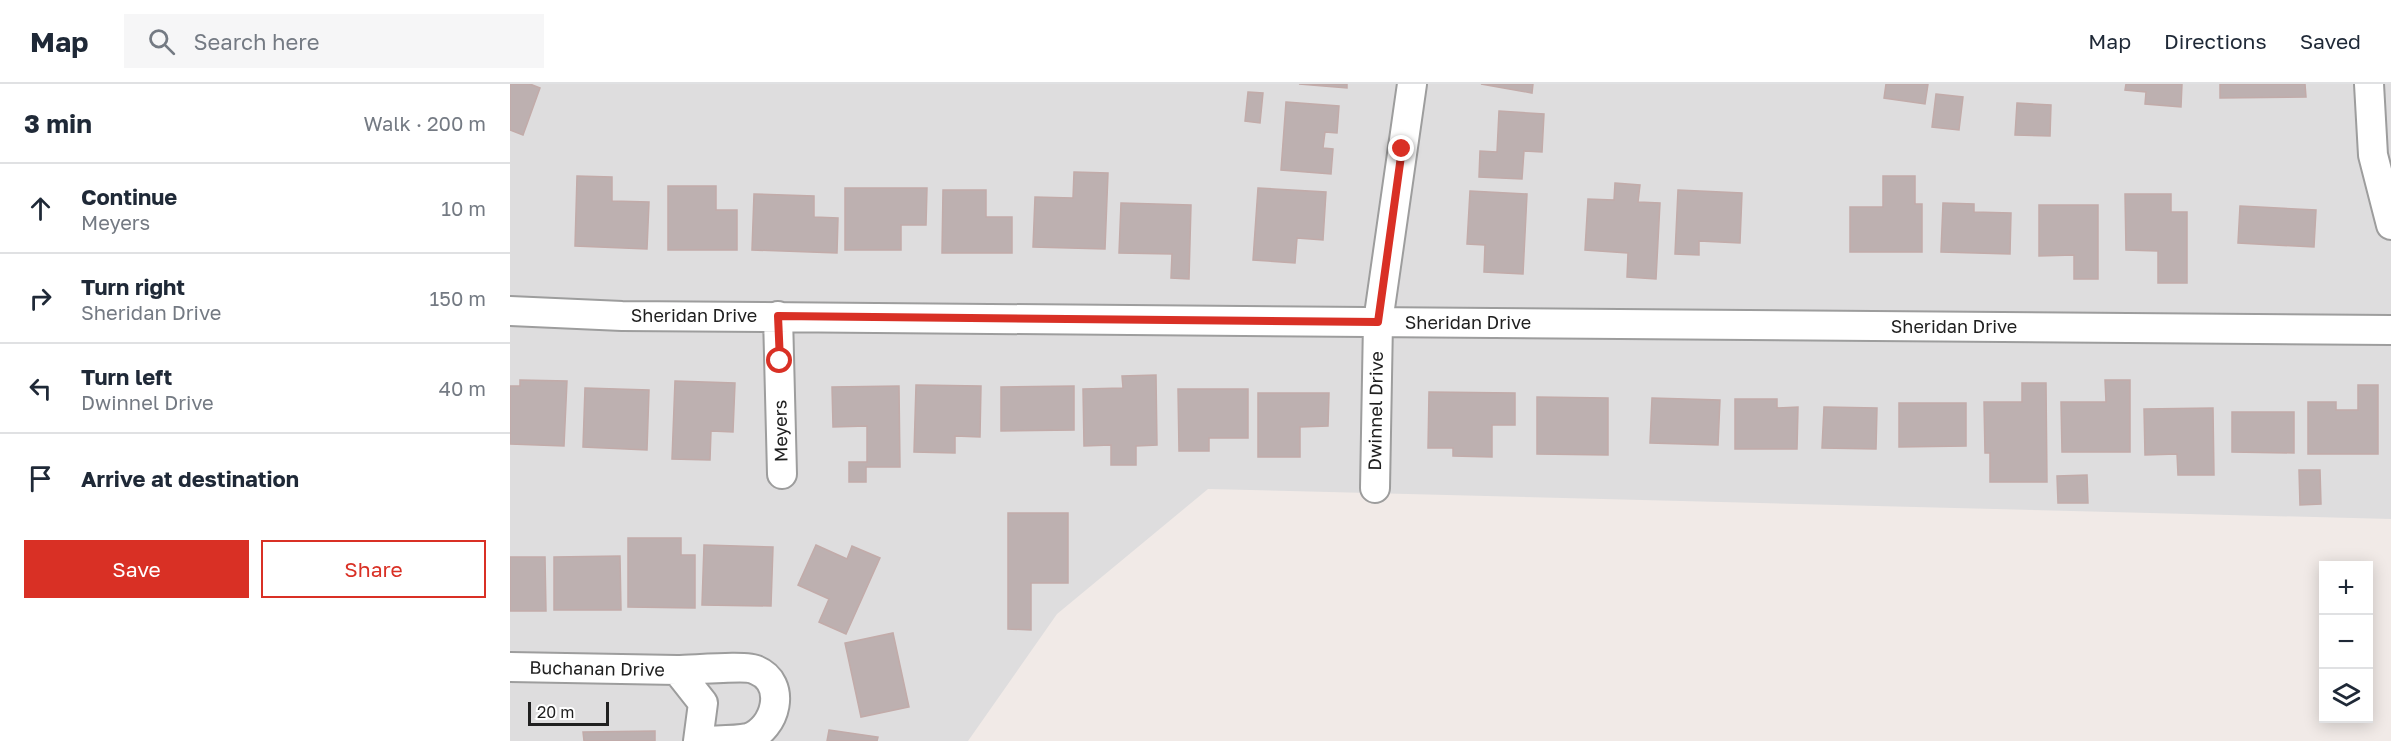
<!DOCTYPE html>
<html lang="en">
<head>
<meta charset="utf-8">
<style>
  :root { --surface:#fff; --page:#f6f6f7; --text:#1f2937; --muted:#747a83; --line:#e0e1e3; --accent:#d93025 }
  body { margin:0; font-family:"Golos Text",sans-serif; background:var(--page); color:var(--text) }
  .controls { position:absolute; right:18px; bottom:18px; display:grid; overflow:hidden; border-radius:0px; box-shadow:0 3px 15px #0003 }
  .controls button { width:54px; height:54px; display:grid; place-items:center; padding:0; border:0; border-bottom:2px solid var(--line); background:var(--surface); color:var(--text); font:30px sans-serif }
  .scale { position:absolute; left:18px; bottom:15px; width:81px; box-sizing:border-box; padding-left:6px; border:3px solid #202020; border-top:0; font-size:16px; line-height:21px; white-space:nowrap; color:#202020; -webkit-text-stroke:4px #fff; paint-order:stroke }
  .stop { position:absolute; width:18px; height:18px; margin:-14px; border:4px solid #d93025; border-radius:50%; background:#fff }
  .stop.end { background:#d93025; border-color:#fff; box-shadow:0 2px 6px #0008 }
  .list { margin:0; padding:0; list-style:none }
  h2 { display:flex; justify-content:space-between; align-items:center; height:78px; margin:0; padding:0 24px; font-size:26px }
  h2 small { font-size:20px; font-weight:400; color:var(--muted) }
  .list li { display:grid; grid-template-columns:39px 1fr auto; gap:18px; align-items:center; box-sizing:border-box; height:90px; padding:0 24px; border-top:2px solid var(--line) }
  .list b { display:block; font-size:22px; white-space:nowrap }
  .list p { margin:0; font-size:20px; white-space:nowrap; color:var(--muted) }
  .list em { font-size:20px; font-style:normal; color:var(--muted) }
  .actions { display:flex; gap:12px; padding:18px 24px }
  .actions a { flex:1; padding:14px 0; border:2px solid var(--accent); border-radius:0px; text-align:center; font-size:21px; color:var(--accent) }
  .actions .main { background:var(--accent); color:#fff }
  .icon { flex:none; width:33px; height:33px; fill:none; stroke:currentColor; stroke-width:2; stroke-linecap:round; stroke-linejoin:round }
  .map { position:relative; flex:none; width:1881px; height:657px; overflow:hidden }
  header { display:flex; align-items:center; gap:36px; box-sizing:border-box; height:84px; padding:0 30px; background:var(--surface); border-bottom:2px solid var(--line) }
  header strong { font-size:28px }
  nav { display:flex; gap:33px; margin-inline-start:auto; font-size:21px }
  .search { width:420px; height:54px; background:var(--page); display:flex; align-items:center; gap:15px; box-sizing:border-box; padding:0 21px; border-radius:0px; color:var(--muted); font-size:22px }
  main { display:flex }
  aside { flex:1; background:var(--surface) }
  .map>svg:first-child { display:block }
</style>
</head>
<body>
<header>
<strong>Map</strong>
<div class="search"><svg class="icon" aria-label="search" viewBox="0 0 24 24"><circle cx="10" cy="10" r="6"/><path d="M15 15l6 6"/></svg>Search here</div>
<nav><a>Map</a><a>Directions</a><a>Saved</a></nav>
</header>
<main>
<aside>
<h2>3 min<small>Walk · 200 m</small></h2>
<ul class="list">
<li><svg class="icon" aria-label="ahead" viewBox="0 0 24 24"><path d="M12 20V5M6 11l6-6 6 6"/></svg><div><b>Continue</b><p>Meyers</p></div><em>10 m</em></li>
<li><svg class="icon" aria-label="right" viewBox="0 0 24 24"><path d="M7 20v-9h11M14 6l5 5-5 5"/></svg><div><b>Turn right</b><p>Sheridan Drive</p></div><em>150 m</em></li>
<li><svg class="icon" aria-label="left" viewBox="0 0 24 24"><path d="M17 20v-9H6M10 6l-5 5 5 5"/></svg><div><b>Turn left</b><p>Dwinnel Drive</p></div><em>40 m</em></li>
<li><svg class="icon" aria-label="arrive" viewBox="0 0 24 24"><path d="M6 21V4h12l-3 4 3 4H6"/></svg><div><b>Arrive at destination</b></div></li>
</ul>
<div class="actions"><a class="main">Save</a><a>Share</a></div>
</aside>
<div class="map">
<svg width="1881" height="657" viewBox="0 0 1881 657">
  <rect width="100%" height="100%" fill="#f1eae7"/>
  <path fill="#deddde" d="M0,0H1881V435L698,405L547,530L458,657H0Z"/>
  <path fill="#bdb0b0" stroke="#c2aba9" stroke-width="1.5" d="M0,0H20L30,4L13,51L0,46Z
    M789,0H837V4Z
    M971,0H1023L1022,9Z
    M1376,0H1418L1415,20L1374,14Z
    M1616,0H1672L1671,23L1635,20L1636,8L1615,6Z
    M1710,0H1795L1796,13L1710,14Z
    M738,8L753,9L750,39L735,37Z
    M1426,10L1453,13L1449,46L1422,43Z
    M776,18L829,22L827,49L815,48L813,64L823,65L821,90L771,86Z
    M1507,19L1541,21L1540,52L1505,51Z
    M989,27L1034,30L1032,68L1014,67L1012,95L969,93L970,67L987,68Z
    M564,88L598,89L595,165L523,163L525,113L563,114Z
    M67,92L102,93V117L139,118L137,165L65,162Z
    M1373,92H1405V120H1412V168H1340V123H1373Z
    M1105,99L1130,101L1128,118L1150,119L1146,195L1117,193L1118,169L1075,166L1078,115L1104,116Z
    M158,102H206V126H227V166H158Z
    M335,104H417L416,141H391V166H335Z
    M748,104L816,108L813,156L787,154L785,179L743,176Z
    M433,106H476V133H502V169H432Z
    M1168,106L1232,109L1230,159L1189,157V171L1165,170Z
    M960,107L1017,110L1013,190L974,188L975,161L957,160Z
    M244,110L304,112V133L328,134L327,169L242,166Z
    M1615,110H1661V128H1677V199H1648V167L1616,166Z
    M611,119L681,121L679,195L661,194L662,170L609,169Z
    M1433,119L1464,120V128L1501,129L1500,170L1431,168Z
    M1529,121H1588V195H1564V171L1529,172Z
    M1730,122L1806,126L1804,163L1728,159Z
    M646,291L647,361L626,362V381H601V361L574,362L573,305L613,304L612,292Z
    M10,296L57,297L54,362L0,360V302H10Z
    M1595,296H1620V368H1552L1551,318H1596Z
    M165,297L225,299L223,348L201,347L200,376L162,375Z
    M1512,299H1536L1537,398H1480V369H1475L1474,318H1512Z
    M406,301L471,302L470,353L445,352V369L404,368Z
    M1848,301H1868V370H1798V318H1826V326H1848Z
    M389,302L390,383H356V398H339V378H357V342L323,343L322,303Z
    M564,302V346L491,347V303Z
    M75,304L139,306L137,366L73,363Z
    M668,305H738V354H699V367H669Z
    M919,308L1005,309V341H982V373L943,372V364H918Z
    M748,309H819L818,342L790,343V373H748Z
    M1027,313L1098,314V371L1027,370Z
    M1142,314L1210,316L1208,361L1140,359Z
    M1225,315H1267V324L1288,323L1287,365H1225Z
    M1389,319H1456V362L1389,363Z
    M1314,323L1367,324L1366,365L1312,364Z
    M1703,324L1704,391H1668L1667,370L1635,371L1634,325Z
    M1722,328H1784V369L1722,368Z
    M1789,386H1810L1811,420L1790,421Z
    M1577,391L1578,419H1548L1547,392Z
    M498,429H558V499H521V546L498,545Z
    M118,454H171V471H185V524L118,523Z
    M194,461L263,463L261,522L192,521Z
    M306,461L337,475L342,462L370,474L336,550L309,538L319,515L288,501Z
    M110,472L111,526H44V473Z
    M0,473H35L36,527H0Z
    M383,549L399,623L351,633L335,559Z
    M319,646L368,653L367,657H317Z
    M145,647V657H74L73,648Z"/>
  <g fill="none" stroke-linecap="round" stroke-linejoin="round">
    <defs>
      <path id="minor" d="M1859,0L1863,71L1881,141
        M0,227L112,232L1881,246
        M268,232L272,390
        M865,404L868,238L902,0
        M0,583L167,586L193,619L188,657
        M167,586C182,586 237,581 246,586C278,599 266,645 238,654C224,657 205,656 191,657"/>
    </defs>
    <use href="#minor" stroke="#9d9d9d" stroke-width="32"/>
    <use href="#minor" stroke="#fff" stroke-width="28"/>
  </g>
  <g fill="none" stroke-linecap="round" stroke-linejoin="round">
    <path stroke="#d93025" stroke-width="8" d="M270,277L268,232L868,238L892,65"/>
  </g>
  <g text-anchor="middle" stroke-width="6" stroke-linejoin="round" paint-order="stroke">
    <g font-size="18" fill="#202020" stroke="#fff">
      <text x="184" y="238">Sheridan Drive</text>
      <text x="958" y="245">Sheridan Drive</text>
      <text x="1444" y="249">Sheridan Drive</text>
      <text transform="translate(866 327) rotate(-89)" y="6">Dwinnel Drive</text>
      <text transform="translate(271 347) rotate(-91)" y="6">Meyers</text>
      <text transform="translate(87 585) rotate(1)" y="6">Buchanan Drive</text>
    </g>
  </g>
</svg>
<div class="controls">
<button>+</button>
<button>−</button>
<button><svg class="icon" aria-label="layers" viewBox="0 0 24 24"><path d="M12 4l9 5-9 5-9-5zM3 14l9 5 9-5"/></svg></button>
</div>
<div class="scale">20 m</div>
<div class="stop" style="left:270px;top:277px"></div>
<div class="stop end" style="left:892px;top:65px"></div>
</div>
</main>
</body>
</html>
